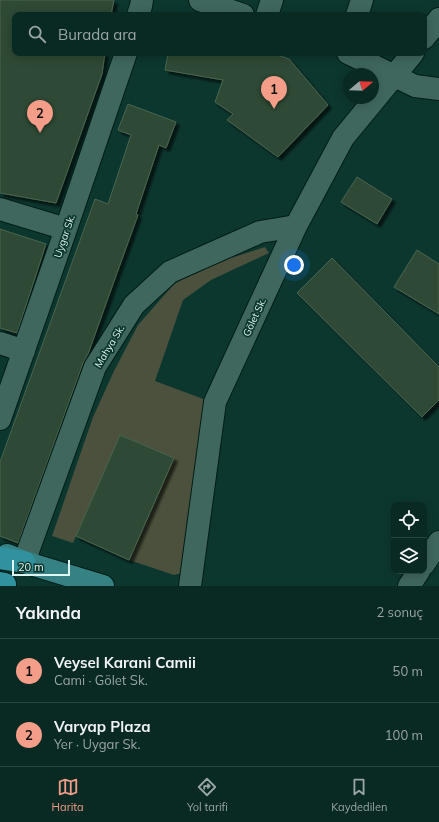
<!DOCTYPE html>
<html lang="tr">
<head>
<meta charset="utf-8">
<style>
  :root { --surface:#092923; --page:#173530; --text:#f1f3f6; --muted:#99a6a6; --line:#294541; --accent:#f49e8a }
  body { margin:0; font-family:Mulish,sans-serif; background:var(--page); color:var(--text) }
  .controls { position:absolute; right:12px; bottom:12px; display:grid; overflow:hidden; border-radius:8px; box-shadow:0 2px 10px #0003 }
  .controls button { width:36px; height:36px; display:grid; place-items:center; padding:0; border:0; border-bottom:1px solid var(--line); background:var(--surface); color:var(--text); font:20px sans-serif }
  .compass { position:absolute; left:343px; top:68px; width:36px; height:36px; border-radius:50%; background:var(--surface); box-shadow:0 2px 10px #0003; rotate:71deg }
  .scale { position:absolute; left:12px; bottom:10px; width:58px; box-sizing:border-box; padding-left:4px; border:2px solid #dff5ef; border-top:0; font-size:11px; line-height:14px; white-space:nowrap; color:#dff5ef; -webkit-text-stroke:3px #0c372f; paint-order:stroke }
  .you { position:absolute; left:294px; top:265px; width:14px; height:14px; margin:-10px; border:3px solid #fff; border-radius:50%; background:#1a73e8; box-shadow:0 0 0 6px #1a73e833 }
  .badge { display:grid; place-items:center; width:26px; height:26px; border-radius:50%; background:var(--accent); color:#111; font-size:13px; font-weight:700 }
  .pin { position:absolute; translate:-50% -33px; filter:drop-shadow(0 1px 2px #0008) }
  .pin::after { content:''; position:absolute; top:21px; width:14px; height:12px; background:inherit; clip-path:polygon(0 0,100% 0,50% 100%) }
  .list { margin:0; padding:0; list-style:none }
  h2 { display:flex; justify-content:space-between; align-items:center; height:52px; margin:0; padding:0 16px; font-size:17px }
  h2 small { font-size:13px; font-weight:400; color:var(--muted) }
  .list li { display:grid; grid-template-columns:26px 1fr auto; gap:12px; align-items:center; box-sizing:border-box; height:64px; padding:0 16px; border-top:1px solid var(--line) }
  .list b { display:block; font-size:15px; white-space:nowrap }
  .list p { margin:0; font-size:13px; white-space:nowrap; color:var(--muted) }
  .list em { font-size:13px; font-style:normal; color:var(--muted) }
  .icon { flex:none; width:22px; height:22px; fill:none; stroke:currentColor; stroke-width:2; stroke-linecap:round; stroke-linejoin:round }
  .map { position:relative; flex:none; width:439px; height:586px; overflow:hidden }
  .search { position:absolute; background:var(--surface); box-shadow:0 2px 10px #0003; left:12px; right:12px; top:12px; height:44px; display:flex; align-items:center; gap:10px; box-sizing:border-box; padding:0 14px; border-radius:8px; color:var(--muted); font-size:15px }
  .sheet { height:180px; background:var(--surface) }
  nav { display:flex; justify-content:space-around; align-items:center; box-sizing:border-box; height:56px; border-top:1px solid var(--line); background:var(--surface); font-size:11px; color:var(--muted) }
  nav a { display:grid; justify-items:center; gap:2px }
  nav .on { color:var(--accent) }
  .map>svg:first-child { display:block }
</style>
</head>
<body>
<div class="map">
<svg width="439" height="586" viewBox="0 0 439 586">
  <defs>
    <filter id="shadow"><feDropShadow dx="3.5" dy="3.5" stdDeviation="1" flood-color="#0009"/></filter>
  </defs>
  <rect width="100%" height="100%" fill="#0c372f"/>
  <path fill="#4b513c" d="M265,247L269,253L211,280L183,300L155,381L206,400L182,573L174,575L129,560L173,458L120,435L73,543L52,536L93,417L114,371L138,325L174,284L206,266Z"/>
  <path fill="#2f4a34" stroke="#4a654f" filter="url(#shadow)" d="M0,0H114L111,15H15V53H105L102,74L56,203L0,193Z
    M168,53H272L289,59L328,105L278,157L227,120L233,114L215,102L223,80L165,70Z
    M128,104L176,122L166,148L159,145L136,214L138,215L117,273L88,354L83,363L18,543L0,536V462L95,199L108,204L131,135L118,130Z
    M357,177L392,199L377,224L341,202Z
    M0,229L46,244L17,333L0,328Z
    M417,250L439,264V314L394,287Z
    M332,258L439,367V400L422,417L297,293Z
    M120,435L174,458L129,560L76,536Z"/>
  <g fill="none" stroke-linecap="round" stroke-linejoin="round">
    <defs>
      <path id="minor" d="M200,0L243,15
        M138,15L141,6L142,0
        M267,15L272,0
        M357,15L362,0
        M424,38L439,19
        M348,53L415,86L439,89
        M0,209L66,229
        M0,343L24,351
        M0,419L66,229L126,53
        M24,562L95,367L134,305L170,272L260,232L296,226
        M424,564L439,542
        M190,586L215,402L296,226L343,138L394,76L413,53
        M409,586L419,571"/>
      <path id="major" d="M7,555L24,562L103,586"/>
      <path id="highway" d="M0,558L24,562
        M0,583L5,584"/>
    </defs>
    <use href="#minor" stroke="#001d17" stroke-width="24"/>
    <use href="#major" stroke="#001d17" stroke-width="24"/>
    <use href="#highway" stroke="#001d17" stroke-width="24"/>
    <use href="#minor" stroke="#3f675e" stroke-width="22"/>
    <use href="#major" stroke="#358184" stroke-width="22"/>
    <use href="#highway" stroke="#2f929e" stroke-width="22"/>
  </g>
  <g text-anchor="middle" stroke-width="3.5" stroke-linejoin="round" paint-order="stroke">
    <g font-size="10" fill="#dff5ef" stroke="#0c372f">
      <text transform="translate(64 236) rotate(-71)" y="4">Uygar Sk.</text>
      <text transform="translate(254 317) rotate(-65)" y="4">Gölet Sk.</text>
      <text transform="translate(109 346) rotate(-59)" y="4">Mahya Sk.</text>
    </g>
  </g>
</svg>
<div class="controls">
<button><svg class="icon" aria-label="locate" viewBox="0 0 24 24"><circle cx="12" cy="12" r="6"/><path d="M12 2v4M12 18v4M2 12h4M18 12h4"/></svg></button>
<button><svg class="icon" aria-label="layers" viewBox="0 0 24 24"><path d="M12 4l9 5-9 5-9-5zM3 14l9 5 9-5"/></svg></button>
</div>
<svg class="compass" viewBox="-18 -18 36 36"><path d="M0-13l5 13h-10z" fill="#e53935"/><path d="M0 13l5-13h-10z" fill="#99a6a6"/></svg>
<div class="scale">20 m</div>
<div class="you"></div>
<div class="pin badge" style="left:274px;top:109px">1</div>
<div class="pin badge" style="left:40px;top:133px">2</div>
<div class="search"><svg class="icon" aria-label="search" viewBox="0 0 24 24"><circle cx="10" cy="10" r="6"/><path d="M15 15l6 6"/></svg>Burada ara</div>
</div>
<section class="sheet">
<h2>Yakında<small>2 sonuç</small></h2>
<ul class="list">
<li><span class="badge">1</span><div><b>Veysel Karani Camii</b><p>Cami · Gölet Sk.</p></div><em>50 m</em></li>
<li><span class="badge">2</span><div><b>Varyap Plaza</b><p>Yer · Uygar Sk.</p></div><em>100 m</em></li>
</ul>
</section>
<nav>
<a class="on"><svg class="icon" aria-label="map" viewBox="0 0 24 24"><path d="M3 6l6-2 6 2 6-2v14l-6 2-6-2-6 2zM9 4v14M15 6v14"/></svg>Harita</a>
<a><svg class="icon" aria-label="directions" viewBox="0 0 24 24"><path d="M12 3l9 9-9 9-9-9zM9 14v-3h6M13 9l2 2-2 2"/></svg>Yol tarifi</a>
<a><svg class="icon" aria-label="saved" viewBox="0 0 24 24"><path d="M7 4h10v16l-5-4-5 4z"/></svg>Kaydedilen</a>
</nav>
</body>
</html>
